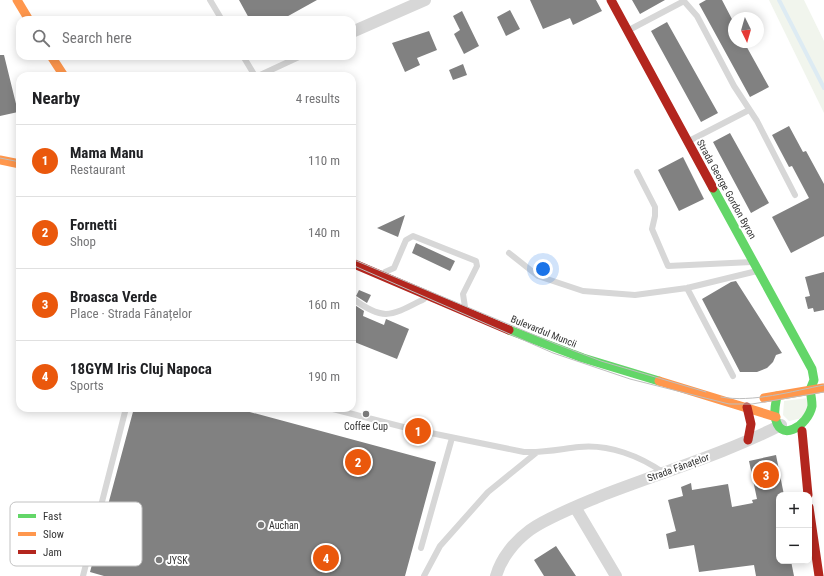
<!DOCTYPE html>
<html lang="en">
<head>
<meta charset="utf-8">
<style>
  :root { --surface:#fff; --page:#f2f2f2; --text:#202124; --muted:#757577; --line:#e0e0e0; --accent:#ea580c }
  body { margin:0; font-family:"Roboto Condensed",sans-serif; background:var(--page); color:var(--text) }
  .controls { position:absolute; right:12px; bottom:12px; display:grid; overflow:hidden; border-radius:8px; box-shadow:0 2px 10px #0003 }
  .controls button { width:36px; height:36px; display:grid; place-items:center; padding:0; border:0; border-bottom:1px solid var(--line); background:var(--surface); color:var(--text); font:20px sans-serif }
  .compass { position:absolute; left:728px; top:12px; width:36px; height:36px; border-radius:50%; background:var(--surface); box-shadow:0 2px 10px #0003; rotate:175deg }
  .you { position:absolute; left:543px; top:269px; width:14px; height:14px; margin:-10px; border:3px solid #fff; border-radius:50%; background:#1a73e8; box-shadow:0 0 0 6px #1a73e833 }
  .badge { display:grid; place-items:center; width:26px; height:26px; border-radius:50%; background:var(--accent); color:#fff; font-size:13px; font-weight:700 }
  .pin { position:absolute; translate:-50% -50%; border:2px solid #fff; box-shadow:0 1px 4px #0006 }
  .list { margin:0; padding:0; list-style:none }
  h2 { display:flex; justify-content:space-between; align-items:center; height:52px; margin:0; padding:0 16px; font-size:17px }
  h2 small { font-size:13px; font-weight:400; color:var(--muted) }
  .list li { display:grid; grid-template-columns:26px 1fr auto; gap:12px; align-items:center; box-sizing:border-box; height:72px; padding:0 16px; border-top:1px solid var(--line) }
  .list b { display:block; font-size:15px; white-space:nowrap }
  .list p { margin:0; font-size:13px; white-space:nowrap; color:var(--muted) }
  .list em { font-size:13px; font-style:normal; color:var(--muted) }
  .icon { flex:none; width:22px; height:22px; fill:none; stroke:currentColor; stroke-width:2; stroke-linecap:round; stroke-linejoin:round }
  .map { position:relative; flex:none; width:824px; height:576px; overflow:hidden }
  .search { position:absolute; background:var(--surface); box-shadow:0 2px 10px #0003; left:16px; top:16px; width:340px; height:44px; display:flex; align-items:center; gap:10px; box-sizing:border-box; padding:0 14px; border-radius:12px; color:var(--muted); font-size:15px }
  .panel { position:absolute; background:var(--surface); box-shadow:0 2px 10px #0003; left:16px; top:72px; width:340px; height:340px; border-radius:12px }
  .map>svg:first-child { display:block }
</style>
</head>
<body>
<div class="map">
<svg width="824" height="576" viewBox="0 0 824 576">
  <rect width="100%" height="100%" fill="#fff"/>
  <path fill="#f1f5ed" d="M769,0H804L824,41V113Z
    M808,398L812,416L789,421L783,415L784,401Z"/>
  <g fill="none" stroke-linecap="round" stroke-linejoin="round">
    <path stroke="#ddebf3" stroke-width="4" d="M779,0L824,88"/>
  </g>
  <path fill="#818181" d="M239,0H317L281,20H250Z
    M530,0H596L602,11L573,25L570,18L543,29Z
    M632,0H665L640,14Z
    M706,0H722L734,23V42H744L769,87L750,97L699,4Z
    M510,10L520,29L506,36L497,17Z
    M462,11L479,46L464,54L454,34L460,30L453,16Z
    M667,22L718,113L701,122L651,31Z
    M429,31L437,50L417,58L420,65L405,72L392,43Z
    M0,55H4L18,112L0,116Z
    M463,64L467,75L453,80L449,70Z
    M789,126L803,152L806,151L824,184V236L791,253L772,217L809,198L792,166L789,167L772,135Z
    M730,133L769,203L751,213L713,142Z
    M683,157L704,199L679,211L658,170Z
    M405,215L398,237L377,228Z
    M416,243L455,261L450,271L412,253Z
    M824,272V310L814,312L813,308L808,309L805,297L810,296L805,277Z
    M736,281L782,353L776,355L773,362L767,368L757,372H740L702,299L731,282Z
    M359,290L371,295L367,303L356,296Z
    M353,304L364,311L363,316L384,325L386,319L409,329L397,359L352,341Z
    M134,408H235L436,462L405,576H104L90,572Z
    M776,455L784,495H779V561H791L794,576H756L754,565L699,572L694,545L669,549L666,534L676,531L668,500L683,496L681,487L691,483L692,490L728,484L732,507L753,503L752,500L757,499L749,461Z
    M556,546L576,576H544L534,560Z"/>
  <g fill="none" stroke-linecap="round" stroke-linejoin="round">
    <path stroke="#d7d7d7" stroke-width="6" d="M210,0L222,20
      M683,0L697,16L734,86L757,121L795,195
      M629,30L684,1
      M243,56L255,76
      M258,76L301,56
      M689,141L749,110
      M637,172L655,207V216L652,229L668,266L752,262
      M509,253L538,276L583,291L635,295L687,288L757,271
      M385,272L394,268L406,240L413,236L476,261L477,266L463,294L465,307
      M687,288L733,376
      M352,298C384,322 391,316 424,299
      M329,408L411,429L524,452C543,453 561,449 579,447C609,444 640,456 664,473
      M421,548L452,438
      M83,576L126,408
      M424,576L440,546L488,492L536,453"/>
    <path stroke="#d7d7d7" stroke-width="12" d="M352,32L425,0
      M575,507L616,576
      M496,576C501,558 515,541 530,530C548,517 582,504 603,495C662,472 724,454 781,425"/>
    <path stroke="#63d668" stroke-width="9" d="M713,188L812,369L814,380L810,390
      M509,330L583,358L659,381
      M777,396C776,402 774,409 775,415C778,445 808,426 812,406C812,401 811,395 810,390"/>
    <path stroke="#ff974d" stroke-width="9" d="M17,0L29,20
      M51,56L64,76
      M0,160L20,164
      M659,381L776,417
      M764,398L823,388"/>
    <path stroke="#b3261e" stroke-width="9" d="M611,0L713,188
      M352,263L509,330
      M747,407L751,424L748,440
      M802,431L808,495
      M809,507L819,576"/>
    <path stroke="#bebebe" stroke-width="1" d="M0,158L20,162
      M352,259L556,344L601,361L706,392
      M352,265L553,353L630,379L729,404H752L824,392
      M721,397C752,403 793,391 824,385"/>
  </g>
  <g fill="#7a7a7a" stroke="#fff" stroke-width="1.5">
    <circle cx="366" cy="414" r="4"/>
    <circle cx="261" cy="525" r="4"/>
    <circle cx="159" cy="560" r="4"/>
  </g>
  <g text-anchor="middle" stroke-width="4" stroke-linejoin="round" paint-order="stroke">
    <g font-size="10" fill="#333" stroke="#fff">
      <text transform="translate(727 189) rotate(61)" y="4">Strada George Gordon Byron</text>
      <text transform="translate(544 331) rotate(22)" y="4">Bulevardul Muncii</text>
      <text transform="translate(678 467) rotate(-20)" y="4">Strada Fânațelor</text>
    </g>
    <g font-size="10" fill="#333" stroke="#fff" text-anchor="start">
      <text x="366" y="430" text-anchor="middle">Coffee Cup</text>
      <text x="269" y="529">Auchan</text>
      <text x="167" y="564">JYSK</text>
    </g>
  </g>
  <rect x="10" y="502" width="132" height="64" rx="6" fill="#fff" stroke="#c2c2c2" stroke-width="1"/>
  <rect x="18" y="514" width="18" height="4" fill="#63d668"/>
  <rect x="18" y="532" width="18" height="4" fill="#ff974d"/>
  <rect x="18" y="550" width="18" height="4" fill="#b3261e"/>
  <g font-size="11" fill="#333">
    <text x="43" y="520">Fast</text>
    <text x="43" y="538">Slow</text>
    <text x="43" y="556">Jam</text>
  </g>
</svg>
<div class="controls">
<button>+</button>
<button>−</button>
</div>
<svg class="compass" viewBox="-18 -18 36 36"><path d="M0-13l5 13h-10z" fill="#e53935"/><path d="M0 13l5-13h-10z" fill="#757577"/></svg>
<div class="you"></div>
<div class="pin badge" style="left:418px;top:431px">1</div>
<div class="pin badge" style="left:358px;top:462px">2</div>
<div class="pin badge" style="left:766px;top:475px">3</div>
<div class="pin badge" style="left:326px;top:558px">4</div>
<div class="search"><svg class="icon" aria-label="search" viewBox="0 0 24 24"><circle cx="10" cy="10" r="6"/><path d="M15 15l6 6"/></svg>Search here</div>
<section class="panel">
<h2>Nearby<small>4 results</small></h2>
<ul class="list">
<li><span class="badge">1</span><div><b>Mama Manu</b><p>Restaurant</p></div><em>110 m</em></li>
<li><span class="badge">2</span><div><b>Fornetti</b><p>Shop</p></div><em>140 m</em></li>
<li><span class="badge">3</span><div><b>Broasca Verde</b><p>Place · Strada Fânațelor</p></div><em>160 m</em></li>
<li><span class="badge">4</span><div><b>18GYM Iris Cluj Napoca</b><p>Sports</p></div><em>190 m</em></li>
</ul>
</section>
</div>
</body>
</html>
